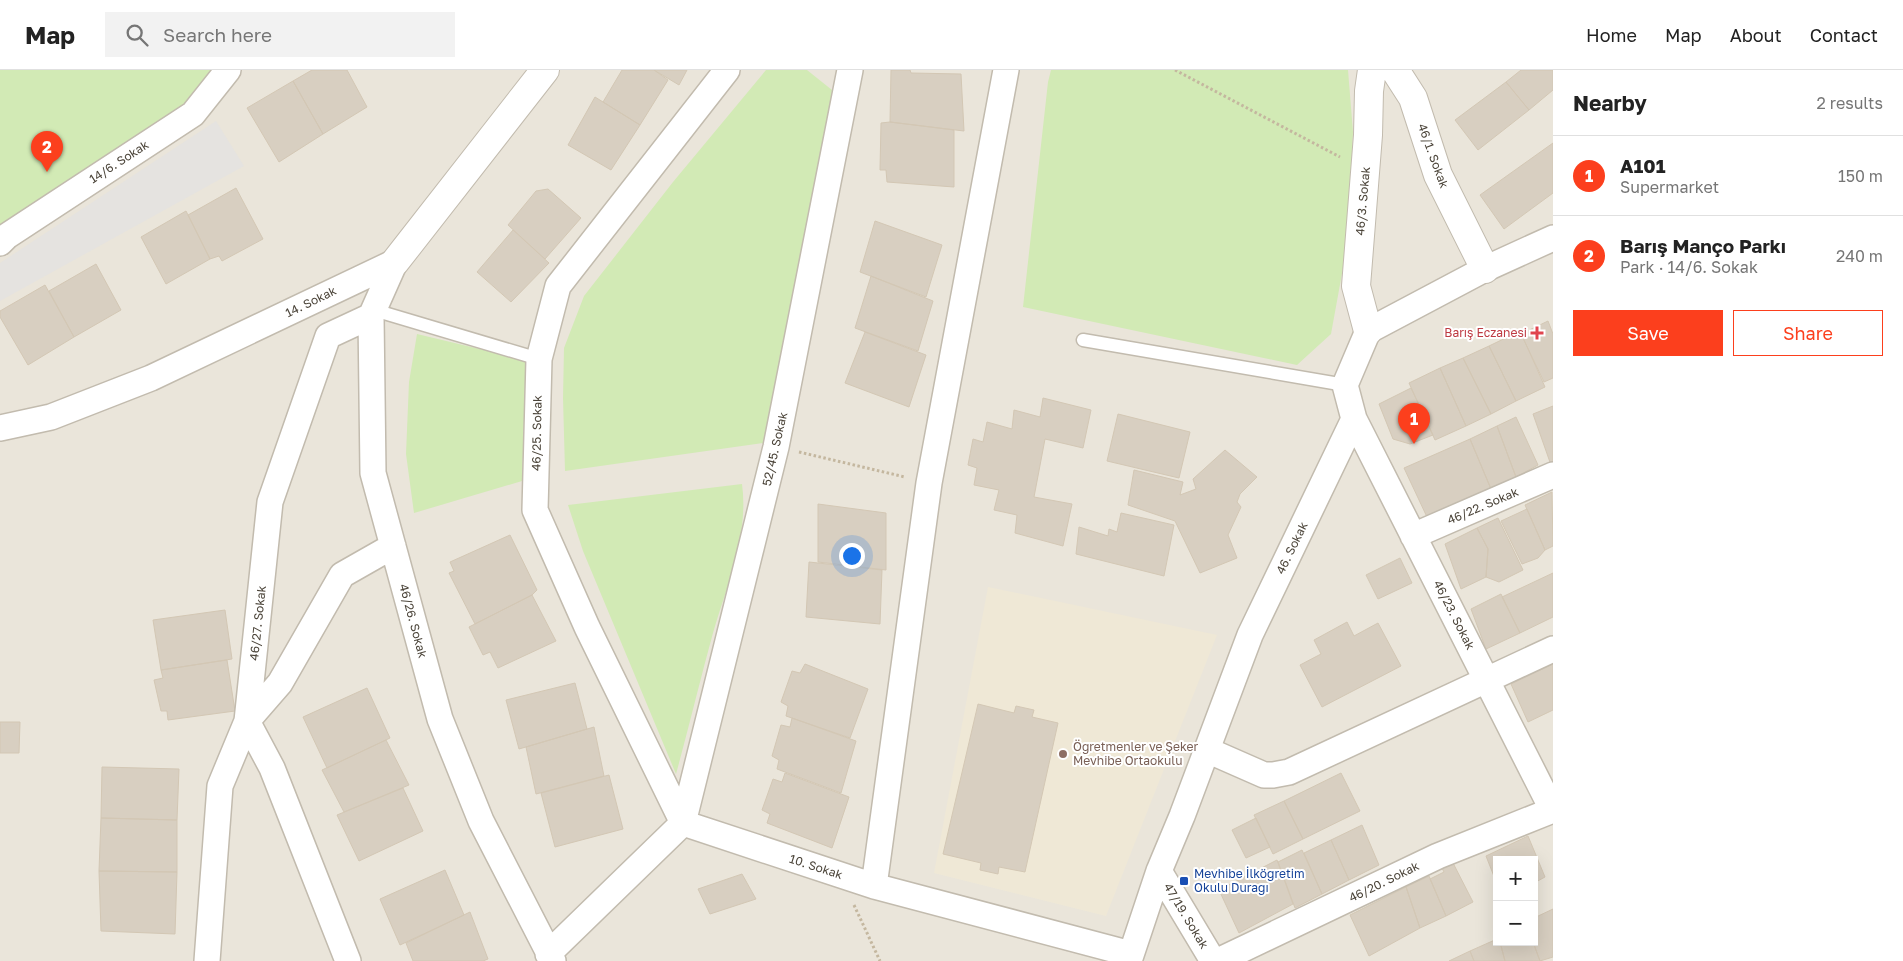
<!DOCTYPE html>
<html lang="en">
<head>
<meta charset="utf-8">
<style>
  :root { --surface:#fff; --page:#f2f2f2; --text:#222; --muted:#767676; --line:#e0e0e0; --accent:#fc3f1d }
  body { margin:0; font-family:"Golos Text",sans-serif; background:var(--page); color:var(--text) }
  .controls { position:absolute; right:15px; bottom:15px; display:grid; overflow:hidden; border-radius:0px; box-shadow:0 5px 20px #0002 }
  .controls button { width:45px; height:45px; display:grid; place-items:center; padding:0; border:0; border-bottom:1px solid var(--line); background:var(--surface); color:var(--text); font:25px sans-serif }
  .you { position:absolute; left:851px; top:485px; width:18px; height:18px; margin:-12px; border:4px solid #fff; border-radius:50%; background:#1a73e8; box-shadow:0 0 0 8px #1a73e833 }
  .badge { display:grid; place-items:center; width:32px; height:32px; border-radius:50%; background:var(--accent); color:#fff; font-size:16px; font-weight:700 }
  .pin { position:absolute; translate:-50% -41px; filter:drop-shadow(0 1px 2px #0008) }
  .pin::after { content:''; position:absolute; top:26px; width:18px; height:15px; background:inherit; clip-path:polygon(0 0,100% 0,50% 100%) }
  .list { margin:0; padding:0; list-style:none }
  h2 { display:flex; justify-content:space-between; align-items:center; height:65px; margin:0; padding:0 20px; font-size:21px }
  h2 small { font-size:16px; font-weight:400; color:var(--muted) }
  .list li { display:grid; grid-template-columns:32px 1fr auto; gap:15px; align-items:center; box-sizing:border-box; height:80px; padding:0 20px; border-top:1px solid var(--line) }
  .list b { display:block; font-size:19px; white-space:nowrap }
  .list p { margin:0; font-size:16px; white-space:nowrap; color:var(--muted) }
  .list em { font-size:16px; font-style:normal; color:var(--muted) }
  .actions { display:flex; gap:10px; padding:15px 20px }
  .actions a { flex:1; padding:11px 0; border:1px solid var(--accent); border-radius:0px; text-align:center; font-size:18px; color:var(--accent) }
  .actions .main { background:var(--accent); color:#fff }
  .icon { flex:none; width:28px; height:28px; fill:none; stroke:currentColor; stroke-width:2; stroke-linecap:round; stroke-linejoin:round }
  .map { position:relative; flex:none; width:1553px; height:891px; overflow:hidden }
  header { display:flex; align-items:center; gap:30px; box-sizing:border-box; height:70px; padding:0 25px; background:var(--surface); border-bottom:1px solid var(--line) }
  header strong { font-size:24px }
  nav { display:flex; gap:28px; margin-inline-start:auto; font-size:18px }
  .search { width:350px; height:45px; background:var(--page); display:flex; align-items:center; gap:12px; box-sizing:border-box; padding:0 18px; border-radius:0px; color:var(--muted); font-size:19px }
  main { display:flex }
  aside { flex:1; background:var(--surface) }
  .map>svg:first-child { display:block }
</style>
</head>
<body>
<header>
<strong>Map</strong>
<div class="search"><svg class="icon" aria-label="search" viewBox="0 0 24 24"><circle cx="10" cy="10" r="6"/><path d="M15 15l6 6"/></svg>Search here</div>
<nav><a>Home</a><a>Map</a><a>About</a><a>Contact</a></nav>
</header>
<main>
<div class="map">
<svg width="1553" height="891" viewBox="0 0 1553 891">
  <rect width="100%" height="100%" fill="#f6f3ec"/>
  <path fill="#eae5da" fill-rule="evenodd" d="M0,0H1553V891H0ZM1497,790H1534V872H1497Z"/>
  <path fill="#efe8d6" d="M988,517L1217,565L1106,846L934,803Z"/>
  <path fill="#d2eab5" d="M0,0H225L189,39L0,165Z
    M766,0H807L832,20L814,137L763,373L565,401L563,328L564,278L584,226L673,112Z
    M1051,0H1348L1353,62L1347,176L1331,264L1297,295L1023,237L1048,12Z
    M417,264L526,290L522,411L414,443L406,384L409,312Z
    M742,414C749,465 727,515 713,563C700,610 689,657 676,704L583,481L568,435Z"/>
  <path fill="#e5e3e0" d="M216,51L244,96L0,231V193Z"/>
  <path fill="#d8cfc1" stroke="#d3c7b4" d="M312,0H347L367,37L323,64L293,11Z
    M622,0H654L668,10L640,55L603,32Z
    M654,0H687L679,15Z
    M891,0H910L911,3L961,4L964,61L890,52Z
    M1521,0H1553V20L1529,40L1506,12Z
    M293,11L323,64L279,92L247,38Z
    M1506,12L1529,40L1478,80L1455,50Z
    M595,27L640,55L611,100L568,75Z
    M890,52L954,60V117L887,112L886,100H880L881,53Z
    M1553,73V123L1504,159L1480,125Z
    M236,118L263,169L222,191L219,186L210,189L188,145Z
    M548,119L581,148L545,189L508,155L536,121Z
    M186,141L210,189L166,214L141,167Z
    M875,151L942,175L926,227L860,202Z
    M513,160L549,193L511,232L477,202Z
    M96,194L121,240L74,267L49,221Z
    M871,206L933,231L918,281L855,258Z
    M45,215L74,267L28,295L0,247V241Z
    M1548,251L1553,264V308L1544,312L1521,264Z
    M1520,261L1545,317L1516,331L1489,276Z
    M865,262L926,285L909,337L845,313Z
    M1489,276L1516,331L1491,344L1463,288Z
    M1463,288L1491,344L1466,356L1440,298Z
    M1440,298L1466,356L1435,370L1409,313Z
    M1411,318L1433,365L1410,374L1393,369L1379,334Z
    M1043,328L1091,340L1083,378L1045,369L1034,427L1072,434L1063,476L1015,463L1017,445L994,440L999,420L974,415L977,398L968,395L973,369L983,372L987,352L1012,359L1014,340L1040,347Z
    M1553,336V394L1551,395L1533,344Z
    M1118,344L1190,362L1179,408L1107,391Z
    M1516,347L1538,395L1516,407L1497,356Z
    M1497,356L1516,407L1491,419L1470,369Z
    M1470,369L1491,419L1427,447L1404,398Z
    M1225,380L1257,407L1240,424L1237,432L1241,437L1228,465L1237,488L1200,503L1175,451L1128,435L1134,400L1183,412L1180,425L1196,419L1193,409Z
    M1552,422L1553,476L1545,480L1525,435Z
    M818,434L886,443V500L818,492Z
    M1527,439L1545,480L1538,488L1522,494L1501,451Z
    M1121,443L1174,455L1164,506L1076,484L1079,457L1108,466L1109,459L1117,462Z
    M1498,448L1523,500L1499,512L1486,507L1488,479L1477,458Z
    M1477,458L1488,479L1486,507L1461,519L1445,474Z
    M510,465L537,520L532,525L475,554L449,503L454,501L450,492Z
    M1400,488L1412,513L1378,529L1366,505Z
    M809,492L882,500L880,554L806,547Z
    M1553,503V547L1520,563L1502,527Z
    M1501,524L1520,563L1486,579L1471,539Z
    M532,525L556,571L498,598L490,582L483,585L469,557Z
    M225,540L232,589L161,600L153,550Z
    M1347,552L1354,566L1378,553L1401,596L1322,637L1300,595L1321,584L1314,570Z
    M227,590L235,641L168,650L167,641H161L154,610L163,608L161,600Z
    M805,594L868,619L850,668L786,646L788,636L781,632L792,601L800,603Z
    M1553,594V640L1528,652L1511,614Z
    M575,613L587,659L519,679L506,630Z
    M367,618L390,668L327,698L303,647Z
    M978,634L1014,643L1016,636L1034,640L1032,647L1058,653L1025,802L999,797L998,804L980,800L981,793L943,784Z
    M792,648L856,671L841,723L777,699L779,690L772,686L781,655L790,657Z
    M0,652H20L19,683H0Z
    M594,657L604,706L536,724L526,677Z
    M386,670L409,715L344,742L322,700Z
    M102,697L179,699L177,750L101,748Z
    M785,703L849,727L832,778L767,753L770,744L762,740L773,709L782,712Z
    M1341,703L1360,741L1303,769L1284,731Z
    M609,705L623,759L555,777L541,723Z
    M403,718L423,761L359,791L337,745Z
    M1284,731L1303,769L1273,784L1254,745Z
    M101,748L177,750V802L99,801Z
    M1256,748L1270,777L1246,788L1232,760Z
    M1362,755L1379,795L1349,810L1331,770Z
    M1528,766L1545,807L1534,813V790H1497V814L1486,786Z
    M1331,770L1349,810L1322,824L1304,783Z
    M1302,780L1322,824L1295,838L1278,792Z
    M1277,790L1293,834L1239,863L1219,820Z
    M1452,791L1473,832L1446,846L1430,809L1444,802L1441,796Z
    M445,800L464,845L400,875L380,829Z
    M99,801L177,802L175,864L101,861Z
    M742,804L756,829L710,844L698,819Z
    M1429,806L1446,846L1420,858L1406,817Z
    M1406,817L1420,858L1369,886L1350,845Z
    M1553,839V887L1540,891L1533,872L1534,848Z
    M470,842L488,889L483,891H413L406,873Z
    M1497,869V872H1500L1505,891H1474L1470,881Z
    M1500,872H1533L1540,891H1505Z
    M1470,881L1474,891H1449Z"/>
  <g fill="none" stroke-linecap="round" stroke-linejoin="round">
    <defs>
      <path id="service" d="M374,240L539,289
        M1083,270L1345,315"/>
      <path id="minor" d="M0,173L7,166L193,44L228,0
        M395,192L371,246L373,403L440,649L481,751L553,891
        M1354,349L1553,741
        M0,358L51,347L151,308L395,192
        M1413,466L1553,405
        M1207,680L1264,705H1273L1289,702L1553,579
        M683,753L587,557L535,440L539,289L558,216L727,0
        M683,753L776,377L850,0
        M683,753L874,816L1131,884
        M1159,801L1213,891
        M874,816L929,413L1006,0
        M548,884L683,753
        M207,891L220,716L247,651L270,432L328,266L371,246
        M348,891L272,698L247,651L280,613L342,505L393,476
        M1129,891L1159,801L1182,746L1250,565L1354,349L1345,315L1368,261L1485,199L1553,168
        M1218,891L1438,786L1553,740"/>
      <path id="tertiary" d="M1395,0L1413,28L1438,105L1485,199
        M395,192L545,0
        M1368,261L1356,216L1368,65L1369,21L1372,0"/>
    </defs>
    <use href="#service" stroke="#c2bbae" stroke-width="15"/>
    <use href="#minor" stroke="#c2bbae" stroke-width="28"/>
    <use href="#tertiary" stroke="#c2bbae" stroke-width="30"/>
    <path stroke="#c4b79f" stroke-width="3" stroke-dasharray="2.5 2.5" stroke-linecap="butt" d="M1175,0L1340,87
      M799,382L905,407
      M854,835L880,891"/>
    <use href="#service" stroke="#fff" stroke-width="12"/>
    <use href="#minor" stroke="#fff" stroke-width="25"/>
    <use href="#tertiary" stroke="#fff" stroke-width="28"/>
  </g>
  <path fill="#e0444e" stroke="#fff" stroke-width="2" d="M1534.5 255.5h5v5h5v5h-5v5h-5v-5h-5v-5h5z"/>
  <circle fill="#8d6e63" stroke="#fff" stroke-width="2" cx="1063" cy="684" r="5"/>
  <rect fill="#1a4fb4" stroke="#fff" stroke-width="2" x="1179" y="806" width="10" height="10" rx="2.5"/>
  <g text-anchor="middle" stroke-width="4" stroke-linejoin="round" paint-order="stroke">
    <g font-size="12" fill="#4b4439" stroke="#fff">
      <text transform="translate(1433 86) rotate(70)" y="4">46/1. Sokak</text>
      <text transform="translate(119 92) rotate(-33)" y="4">14/6. Sokak</text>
      <text transform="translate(1363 131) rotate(-85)" y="4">46/3. Sokak</text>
      <text transform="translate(311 232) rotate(-26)" y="4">14. Sokak</text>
      <text transform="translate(537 363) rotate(-89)" y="4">46/25. Sokak</text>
      <text transform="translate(775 379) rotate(-77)" y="4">52/45. Sokak</text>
      <text transform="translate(1483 436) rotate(-23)" y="4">46/22. Sokak</text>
      <text transform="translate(1292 478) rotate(-64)" y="4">46. Sokak</text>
      <text transform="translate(1454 545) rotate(63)" y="4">46/23. Sokak</text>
      <text transform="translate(413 551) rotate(75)" y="4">46/26. Sokak</text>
      <text transform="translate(258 553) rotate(-84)" y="4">46/27. Sokak</text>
      <text transform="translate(816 797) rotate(18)" y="4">10. Sokak</text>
      <text transform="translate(1384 812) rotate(-26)" y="4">46/20. Sokak</text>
      <text transform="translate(1186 846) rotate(59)" y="4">47/19. Sokak</text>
    </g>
    <g font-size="12" fill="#be3a42" stroke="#fff" text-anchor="end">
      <text x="1527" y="267">Barış Eczanesi</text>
    </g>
    <g font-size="12" fill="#785e54" stroke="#fff" text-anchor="start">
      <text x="1073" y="681">Ögretmenler ve Şeker<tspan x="1073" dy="14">Mevhibe Ortaokulu</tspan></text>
    </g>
    <g font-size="12" fill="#164399" stroke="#fff" text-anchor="start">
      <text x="1194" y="808">Mevhibe İlköğretim<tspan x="1194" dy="14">Okulu Durağı</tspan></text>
    </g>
  </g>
</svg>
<div class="controls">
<button>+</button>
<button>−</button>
</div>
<div class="you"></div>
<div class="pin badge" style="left:1414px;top:374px">1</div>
<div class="pin badge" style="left:47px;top:102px">2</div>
</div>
<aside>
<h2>Nearby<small>2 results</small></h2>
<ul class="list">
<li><span class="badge">1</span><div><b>A101</b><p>Supermarket</p></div><em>150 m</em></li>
<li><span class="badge">2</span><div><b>Barış Manço Parkı</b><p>Park · 14/6. Sokak</p></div><em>240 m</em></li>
</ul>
<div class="actions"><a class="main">Save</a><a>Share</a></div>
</aside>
</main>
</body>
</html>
